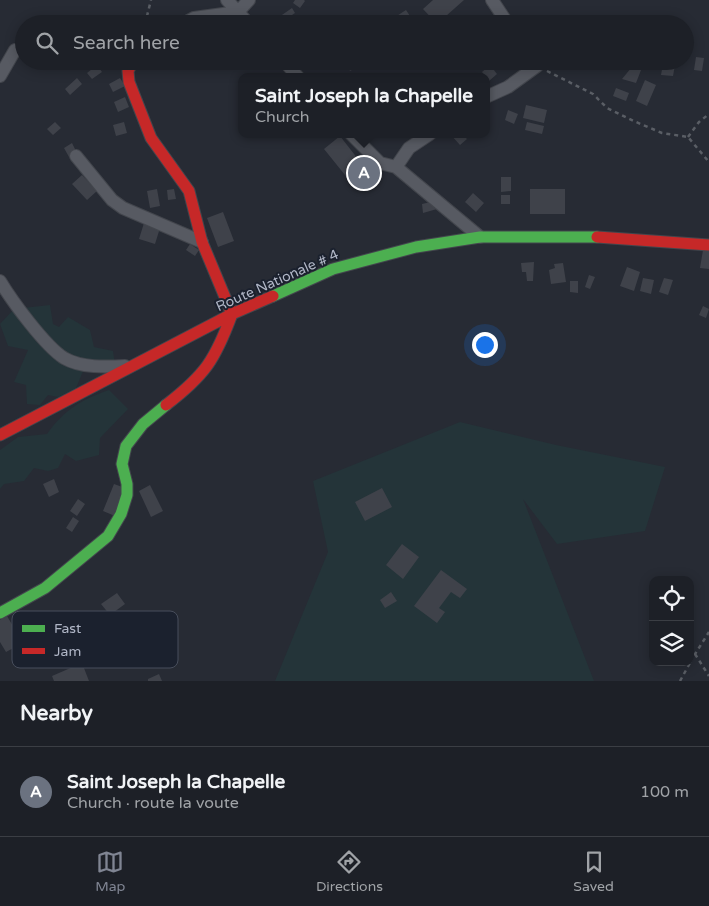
<!DOCTYPE html>
<html lang="en">
<head>
<meta charset="utf-8">
<style>
  :root { --surface:#1d2027; --page:#25282f; --text:#f1f3f6; --muted:#a0a3a7; --line:#3b3e44; --accent:#808593 }
  body { margin:0; font-family:"Varela Round",sans-serif; background:var(--page); color:var(--text) }
  .controls { position:absolute; right:15px; bottom:15px; display:grid; overflow:hidden; border-radius:10px; box-shadow:0 2px 12px #0003 }
  .controls button { width:45px; height:45px; display:grid; place-items:center; padding:0; border:0; border-bottom:1px solid var(--line); background:var(--surface); color:var(--text); font:25px sans-serif }
  .you { position:absolute; left:484px; top:344px; width:18px; height:18px; margin:-12px; border:4px solid #fff; border-radius:50%; background:#1a73e8; box-shadow:0 0 0 8px #1a73e833 }
  .badge { display:grid; place-items:center; width:32px; height:32px; border-radius:50%; background:var(--accent); color:#fff; font-size:16px; font-weight:700 }
  .pin { position:absolute; translate:-50% -50%; border:2px solid #fff; box-shadow:0 1px 5px #0006 }
  .popup { position:absolute; left:238px; top:73px; width:252px; height:65px; box-sizing:border-box; display:grid; place-content:center; border-radius:10px; background:var(--surface); filter:drop-shadow(0 1px 4px #0005); font-size:16px; white-space:nowrap; color:var(--muted) }
  .popup b { font-size:19px; color:var(--text) }
  .popup::after { content:''; position:absolute; left:50%; top:100%; margin-left:-10px; border:10px solid transparent; border-top-color:var(--surface) }
  .list { margin:0; padding:0; list-style:none }
  h2 { display:flex; justify-content:space-between; align-items:center; height:65px; margin:0; padding:0 20px; font-size:21px }
  h2 small { font-size:16px; font-weight:400; color:var(--muted) }
  .list li { display:grid; grid-template-columns:32px 1fr auto; gap:15px; align-items:center; box-sizing:border-box; height:90px; padding:0 20px; border-top:1px solid var(--line) }
  .list b { display:block; font-size:19px; white-space:nowrap }
  .list p { margin:0; font-size:16px; white-space:nowrap; color:var(--muted) }
  .list em { font-size:16px; font-style:normal; color:var(--muted) }
  .icon { flex:none; width:28px; height:28px; fill:none; stroke:currentColor; stroke-width:2; stroke-linecap:round; stroke-linejoin:round }
  .map { position:relative; flex:none; width:709px; height:681px; overflow:hidden }
  .search { position:absolute; background:var(--surface); box-shadow:0 2px 12px #0003; left:15px; right:15px; top:15px; height:55px; display:flex; align-items:center; gap:12px; box-sizing:border-box; padding:0 18px; border-radius:28px; color:var(--muted); font-size:19px }
  .sheet { height:155px; background:var(--surface) }
  nav { display:flex; justify-content:space-around; align-items:center; box-sizing:border-box; height:70px; border-top:1px solid var(--line); background:var(--surface); font-size:14px; color:var(--muted) }
  nav a { display:grid; justify-items:center; gap:2px }
  nav .on { color:var(--accent) }
  .map>svg:first-child { display:block }
</style>
</head>
<body>
<div class="map">
<svg width="709" height="681" viewBox="0 0 709 681">
  <rect width="100%" height="100%" fill="#272b34"/>
  <path fill="#243439" d="M50,305L53,324L59,327L68,317L90,330L94,347L113,351L115,365L84,369L76,388L58,397L48,395L40,405L27,404L26,385L14,382L28,350L8,346L0,324L14,309Z
    M109,390L128,409L100,438L99,455L76,461L65,454L58,468L48,471L34,468L24,481L4,484L0,489V450L18,437L47,434C65,409 81,400 109,390Z
    M460,422L556,445L665,467L645,531L557,544L523,499L594,681H275L328,552L313,481Z"/>
  <path fill="#3f424a" d="M295,0H304L305,1L300,8L293,3Z
    M433,0H464L437,24L423,9Z
    M292,8L295,13L283,21L279,17Z
    M406,10L414,22L391,24L389,21Z
    M696,57L704,58L702,71L694,70Z
    M345,61H364L365,63L350,71Z
    M636,62L643,65L636,83L622,79Z
    M663,64L675,65L673,76L661,75Z
    M97,65L102,72L92,79L87,73Z
    M490,65L497,74L489,81L482,72Z
    M77,78L82,84L70,95L65,89Z
    M120,78L125,86L113,92L109,84Z
    M645,80L656,85L647,106L636,101Z
    M616,88L629,93L626,101L613,96Z
    M125,97L129,107L118,112L114,102Z
    M526,105L547,110L544,123L523,118Z
    M508,110L518,114L514,124L505,120Z
    M55,122L61,128L53,135L47,129Z
    M124,122L127,133L116,136L113,125Z
    M527,122L544,126L542,134L525,130Z
    M450,134H462L467,139L460,145Z
    M340,136L365,168L349,180L324,149Z
    M72,143L77,153L69,157L64,148Z
    M82,175L97,191L87,200L72,184Z
    M501,177H511V191L501,192Z
    M157,189L160,206L150,208L147,191Z
    M174,189L176,199L168,200L167,190Z
    M530,189H565V214H530Z
    M473,193L484,203L476,212L465,202Z
    M501,195H510V204H501Z
    M435,201L437,209L423,213L422,204Z
    M223,212L234,241L218,247L207,218Z
    M144,223L160,228L155,244L139,239Z
    M190,244L199,250L195,256L186,250Z
    M703,250H709V269L700,268Z
    M534,262L533,281H527L526,272H522L521,263Z
    M563,263L566,282L551,284L549,270L555,268L554,264Z
    M627,267L640,272L634,291L620,286Z
    M589,275L595,277L590,289L585,287Z
    M643,278L654,280L651,294L640,291Z
    M664,278L673,280L668,295L659,292Z
    M570,281H578V293L570,292Z
    M703,306L709,309L706,318L699,315Z
    M54,479L59,492L49,497L43,484Z
    M114,484L125,488L115,516L103,511Z
    M150,485L163,511L151,517L139,491Z
    M382,488L392,507L365,521L355,502Z
    M78,499L85,504L77,516L70,511Z
    M73,517L79,521L72,532L66,528Z
    M402,544L419,557L403,579L386,565Z
    M441,570L467,589L460,598L451,592L439,608L445,612L437,623L414,606Z
    M391,592L397,601L385,608L380,600Z
    M117,593L125,604L110,615L101,604Z
    M7,616L23,643L6,652L0,642V620Z
    M82,663L89,681H54L52,676Z
    M159,674L162,681H148V679Z"/>
  <g fill="none" stroke-linecap="round" stroke-linejoin="round">
    <defs>
      <path id="street" d="M227,0L249,24
        M492,0L508,24
        M183,24L194,18L238,12L249,0
        M284,61L298,77
        M0,76L15,50
        M486,97L508,87L537,66L534,61
        M351,134L380,163L396,167
        M430,134L409,148L396,167L480,237
        M76,156L112,200L123,208L202,242
        M0,281C12,301 45,346 64,358C81,368 106,367 125,366"/>
      <path id="fast" d="M273,296L333,269L416,247L480,237H597
        M0,613L45,588L108,536L121,514L127,495V484L122,464L126,446L143,424L166,405"/>
      <path id="jam" d="M133,61L128,71L129,82L151,138L189,191L202,242L232,314C215,360 205,375 166,405
        M597,237L709,245
        M0,435L232,314L273,296"/>
    </defs>
    <use href="#street" stroke="#43464d" stroke-width="14"/>
    <use href="#fast" stroke="#43464d" stroke-width="13"/>
    <use href="#jam" stroke="#43464d" stroke-width="13"/>
    <path stroke="#5a5e65" stroke-width="2.5" stroke-dasharray="4 4" stroke-linecap="butt" d="M145,24L151,0
      M547,71L593,94L607,108L636,122L662,133L688,137L709,162
      M688,137L699,122L709,114
      M695,654L709,676
      M690,662L709,632
      M680,681L690,663"/>
    <use href="#street" stroke="#575a62" stroke-width="12"/>
    <use href="#fast" stroke="#4caf50" stroke-width="11"/>
    <use href="#jam" stroke="#c62828" stroke-width="11"/>
  </g>
  <g text-anchor="middle" stroke-width="4" stroke-linejoin="round" paint-order="stroke">
    <g font-size="14" fill="#b0b6c6" stroke="#1b212e">
      <text transform="translate(277 280) rotate(-24)" y="5">Route Nationale # 4</text>
    </g>
  </g>
  <rect x="12" y="611" width="166" height="57" rx="8" fill="#1b212e" stroke="#484e5c" stroke-width="1"/>
  <rect x="22" y="625" width="23" height="7" fill="#4caf50"/>
  <rect x="22" y="648" width="23" height="6" fill="#c62828"/>
  <g font-size="14" fill="#b0b6c6">
    <text x="54" y="633">Fast</text>
    <text x="54" y="656">Jam</text>
  </g>
</svg>
<div class="controls">
<button><svg class="icon" aria-label="locate" viewBox="0 0 24 24"><circle cx="12" cy="12" r="6"/><path d="M12 2v4M12 18v4M2 12h4M18 12h4"/></svg></button>
<button><svg class="icon" aria-label="layers" viewBox="0 0 24 24"><path d="M12 4l9 5-9 5-9-5zM3 14l9 5 9-5"/></svg></button>
</div>
<div class="you"></div>
<div class="pin badge" style="left:364px;top:173px;background:#6b7280">A</div>
<div class="popup"><b>Saint Joseph la Chapelle</b>Church</div>
<div class="search"><svg class="icon" aria-label="search" viewBox="0 0 24 24"><circle cx="10" cy="10" r="6"/><path d="M15 15l6 6"/></svg>Search here</div>
</div>
<section class="sheet">
<h2>Nearby<small></small></h2>
<ul class="list">
<li><span class="badge" style="background:#6b7280">A</span><div><b>Saint Joseph la Chapelle</b><p>Church · route la voute</p></div><em>100 m</em></li>
</ul>
</section>
<nav>
<a class="on"><svg class="icon" aria-label="map" viewBox="0 0 24 24"><path d="M3 6l6-2 6 2 6-2v14l-6 2-6-2-6 2zM9 4v14M15 6v14"/></svg>Map</a>
<a><svg class="icon" aria-label="directions" viewBox="0 0 24 24"><path d="M12 3l9 9-9 9-9-9zM9 14v-3h6M13 9l2 2-2 2"/></svg>Directions</a>
<a><svg class="icon" aria-label="saved" viewBox="0 0 24 24"><path d="M7 4h10v16l-5-4-5 4z"/></svg>Saved</a>
</nav>
</body>
</html>
